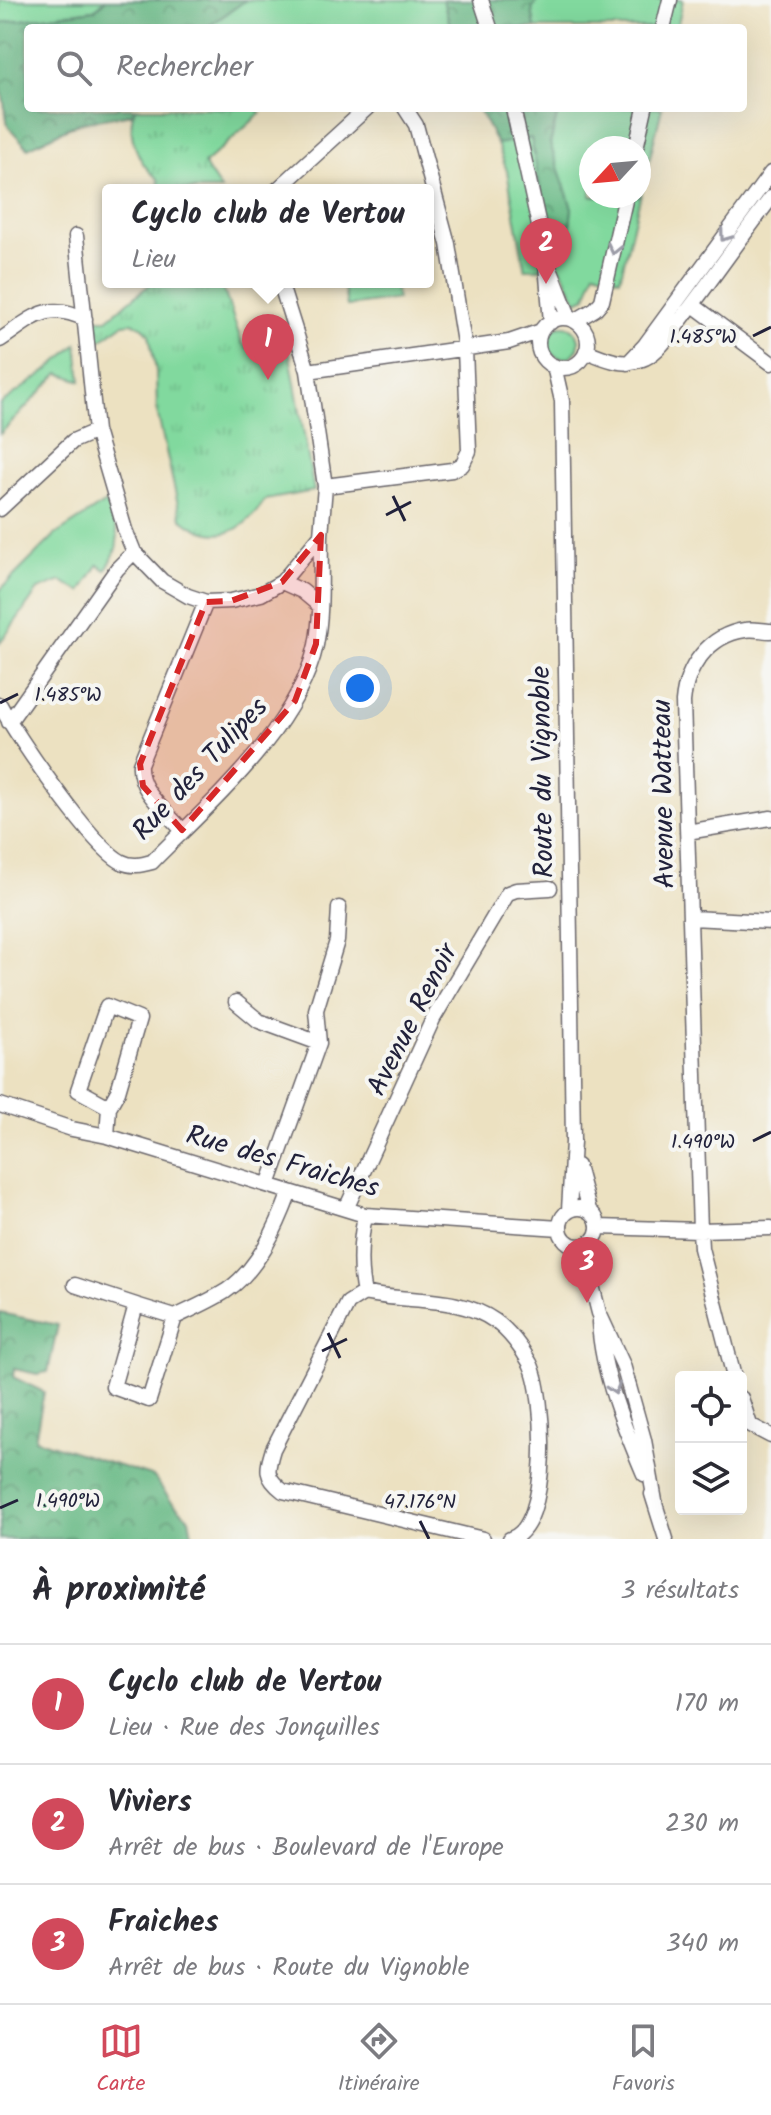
<!DOCTYPE html>
<html lang="fr">
<head>
<meta charset="utf-8">
<style>
  :root { --surface:#fff; --page:#f2f2f3; --text:#2b2b33; --muted:#7c7c81; --line:#e1e1e2; --accent:#d1495b }
  body { margin:0; font-family:Kalam,sans-serif; background:var(--page); color:var(--text) }
  .controls { position:absolute; right:24px; bottom:24px; display:grid; overflow:hidden; border-radius:8px; box-shadow:0 8px 32px #0002 }
  .controls button { width:72px; height:72px; display:grid; place-items:center; padding:0; border:0; border-bottom:2px solid var(--line); background:var(--surface); color:var(--text); font:40px sans-serif }
  .compass { position:absolute; left:579px; top:136px; width:72px; height:72px; border-radius:50%; background:var(--surface); box-shadow:0 8px 32px #0002; rotate:244deg }
  .you { position:absolute; left:360px; top:688px; width:28px; height:28px; margin:-20px; border:6px solid #fff; border-radius:50%; background:#1a73e8; box-shadow:0 0 0 12px #1a73e833 }
  .badge { display:grid; place-items:center; width:52px; height:52px; border-radius:50%; background:var(--accent); color:#fff; font-size:26px; font-weight:700 }
  .pin { position:absolute; translate:-50% -66px; filter:drop-shadow(0 2px 4px #0008) }
  .pin::after { content:''; position:absolute; top:42px; width:28px; height:24px; background:inherit; clip-path:polygon(0 0,100% 0,50% 100%) }
  .popup { position:absolute; left:102px; top:184px; width:332px; height:104px; box-sizing:border-box; display:grid; place-content:center; border-radius:8px; background:var(--surface); filter:drop-shadow(0 2px 6px #0005); font-size:26px; white-space:nowrap; color:var(--muted) }
  .popup b { font-size:30px; color:var(--text) }
  .popup::after { content:''; position:absolute; left:50%; top:100%; margin-left:-16px; border:16px solid transparent; border-top-color:var(--surface) }
  .list { margin:0; padding:0; list-style:none }
  h2 { display:flex; justify-content:space-between; align-items:center; height:104px; margin:0; padding:0 32px; font-size:34px }
  h2 small { font-size:26px; font-weight:400; color:var(--muted) }
  .list li { display:grid; grid-template-columns:52px 1fr auto; gap:24px; align-items:center; box-sizing:border-box; height:120px; padding:0 32px; border-top:2px solid var(--line) }
  .list b { display:block; font-size:30px; white-space:nowrap }
  .list p { margin:0; font-size:26px; white-space:nowrap; color:var(--muted) }
  .list em { font-size:26px; font-style:normal; color:var(--muted) }
  .icon { flex:none; width:44px; height:44px; fill:none; stroke:currentColor; stroke-width:2; stroke-linecap:round; stroke-linejoin:round }
  .map { position:relative; flex:none; width:771px; height:1539px; overflow:hidden }
  .search { position:absolute; background:var(--surface); box-shadow:0 8px 32px #0002; left:24px; right:24px; top:24px; height:88px; display:flex; align-items:center; gap:20px; box-sizing:border-box; padding:0 28px; border-radius:8px; color:var(--muted); font-size:30px }
  .sheet { height:464px; background:var(--surface) }
  nav { display:flex; justify-content:space-around; align-items:center; box-sizing:border-box; height:112px; border-top:2px solid var(--line); background:var(--surface); font-size:22px; color:var(--muted) }
  nav a { display:grid; justify-items:center; gap:4px }
  nav .on { color:var(--accent) }
  .map>svg:first-child { display:block }
</style>
</head>
<body>
<div class="map">
<svg width="771" height="1539" viewBox="0 0 771 1539">
  <defs>
    <pattern id="forest-crowns" width="20" height="18" patternUnits="userSpaceOnUse" patternTransform="scale(2)"><rect width="20" height="18" fill="#68b985"/><path d="M2 6a3 3 0 1 1 6 0M12 15a3 3 0 1 1 6 0" fill="none" stroke="#55966e"/></pattern>
    <pattern id="park-tufts" width="24" height="20" patternUnits="userSpaceOnUse" patternTransform="scale(2)"><rect width="24" height="20" fill="#81d99e"/><path d="M3 7l-1-3M5 7V3M7 7l1-3M15 17l-1-3M17 17v-4M19 17l1-3" fill="none" stroke="#6fba89"/></pattern>
  </defs>
  <rect width="100%" height="100%" fill="#f6f6f2"/>
  <filter id="ink" filterUnits="userSpaceOnUse"><feTurbulence type="fractalNoise" baseFrequency=".0125" numOctaves="2"/><feDisplacementMap in="SourceGraphic" scale="16" xChannelSelector="R" yChannelSelector="G"/><feConvolveMatrix kernelMatrix="1 2 1 2 8 2 1 2 1" color-interpolation-filters="sRGB"/></filter>
  <filter id="wash" filterUnits="userSpaceOnUse"><feTurbulence type="fractalNoise" baseFrequency=".006" numOctaves="4" result="noise"/><feDisplacementMap in="SourceGraphic" scale="32" xChannelSelector="R" yChannelSelector="G"/><feGaussianBlur stdDeviation="1.8" result="paint"/><feColorMatrix in="noise" values="0 0 0 0 0 0 0 0 0 0 0 0 0 0 0 0 0 1.4 0 .05"/><feComposite in="paint" operator="in"/></filter>
  <g filter="url(#wash)">
    <rect width="100%" height="100%" fill="#ece1c1"/>
    <path fill="#81d99e" stroke="#527e6c" stroke-width="2" fill-rule="evenodd" d="M0,0H106L94,10L0,23Z
      M246,0H443L451,28H206Z
      M538,0H683L677,28H535L532,9Z
      M559,108H662L620,279L595,271L586,297L577,301L561,268L525,269L507,171L497,144L531,137L551,248H567L572,208L550,144ZM591,148H639V196H591Z
      M343,282H394L397,299L347,306Z
      M547 342a16 16 0 1 1 32 0a16 16 0 1 1-32 0Z
      M77,344L81,381L59,373L0,434V404L48,370Z
      M106,502C118,532 124,541 106,570L98,565L81,592L61,581L38,590L0,643V590L55,535Z"/>
    <path fill="url(#forest-crowns)" stroke="#456e60" stroke-width="2" d="M106,0H246L206,28H28V108H135L132,114L78,123L28,148L8,126L0,80V23L94,10Z
      M443,0H538L532,9L535,28H451Z
      M478,108H559L550,144L572,208L568,248H551L531,138L497,144Z
      M0,1313L58,1325L48,1372L37,1374L14,1369L13,1377L44,1392L35,1439L154,1477L171,1501L189,1518L193,1539H0Z"/>
    <path fill="url(#park-tufts)" stroke="#527e6c" stroke-width="2" d="M135,108H255L261,113L204,164L221,190H160L158,179C138,164 125,133 135,108Z
      M153,282H221L242,343L248,349L288,344L314,491L265,500C243,533 216,547 181,518L157,411L156,371L149,334L142,326L133,323L123,324L98,342L95,315L98,319H107Z"/>
  </g>
  <g filter="url(#ink)">
    <g fill="none" stroke-linecap="round" stroke-linejoin="round">
      <defs>
        <path id="minor" d="M481,0L490,28
          M663,28L670,0
          M513,108L545,253L551,322
          M636,148L645,108
          M277,190L367,108
          M76,236L96,431L125,530L134,552L162,581L188,596L206,602L231,601L261,594L282,582L321,535L325,486L308,371L280,282
          M551,271L570,319
          M693,305L771,363
          M538 343a25 25 0 1 1 50 0a25 25 0 1 1-50 0Z
          M575,321L595,309L602,301L626,196
          M0,340C32,319 46,300 85,319
          M586,351C607,359 623,368 645,358C661,350 672,331 683,317C713,278 741,237 771,198
          M628,363L645,345L771,173
          M554,366L562,401L573,1142L569,1210
          M308,371L509,342L541,331
          M325,486L452,470L462,465L469,451L465,349L448,244L416,125L405,108
          M0,509L73,441L96,431
          M282,582L302,591L320,606
          M0,705C17,737 93,848 122,862C132,867 141,865 152,862C210,803 298,728 316,645C323,610 320,571 321,535
          M9,722L117,569L134,552
          M182,830C166,811 138,791 140,764L206,602
          M687,832L771,818
          M691,918L771,922
          M236,1002L259,1021L319,1043
          M0,1105L72,1129L107,1136L365,1215L560,1228
          M107,1136L109,1107L118,1091L139,1019L107,1006L78,1090L109,1107
          M577,1166L589,1210
          M268,1185L319,1043L316,1010L337,941L339,908
          M560 1227a19 19 0 1 1 38 0a19 19 0 1 1-38 0Z
          M346,1209L433,1019L508,893L516,890L550,888
          M598,1227L700,1230L771,1228
          M582,1246L599,1313L623,1365L644,1440L655,1501
          M75,1285L136,1305
          M364,1293C358,1267 360,1241 365,1215
          M175,1317L149,1400L113,1387L136,1305L175,1317C192,1309 210,1301 226,1291C258,1270 277,1227 290,1192
          M599,1322C602,1374 624,1427 644,1474
          M734,1377L701,1248L700,1230L683,702C686,667 709,635 745,630C753,628 763,631 771,631
          M741,1398L750,1425L771,1436
          M652,1494L666,1539
          M483,1539L283,1491C264,1477 267,1469 273,1449L348,1303L364,1293C406,1303 459,1295 495,1321C508,1330 522,1348 530,1363C546,1395 552,1527 510,1539"/>
      </defs>
      <use href="#minor" stroke="#69656a" stroke-width="17"/>
      <use href="#minor" stroke="#fff" stroke-width="14"/>
    </g>
    <defs><path id="oneway-chevron" d="M-2-3.5L2.5 0L-2 3.5" fill="none" stroke-width="1.6" stroke-linecap="round" stroke-linejoin="round" transform="scale(2)"/></defs>
    <g stroke="#9c9ca7">
      <use href="#oneway-chevron" transform="translate(725 236) rotate(126)"/>
      <use href="#oneway-chevron" transform="translate(614 249) rotate(103)"/>
      <use href="#oneway-chevron" transform="translate(614 1389) rotate(73)"/>
    </g>
  </g>
  <path fill="#d62828" fill-opacity="0.2" stroke="#d62828" stroke-width="6" stroke-dasharray="16 10" stroke-linejoin="round" d="M321,535L316,644L295,701L182,830L143,786L140,764L206,602L231,601L282,582Z"/>
  <path fill="none" stroke="#22223b" stroke-width="3" d="M753,336L771,327M393,496L405,521M386,515L411,502M0,703L18,694M753,1141L771,1132M328,1333L340,1358M322,1351L347,1339M0,1508L18,1500M420,1521L429,1539"/>
  <g text-anchor="middle" stroke-width="8" stroke-linejoin="round" paint-order="stroke">
    <g font-size="28" fill="#22223b" stroke="#f6f6f2">
      <text transform="translate(199 768) rotate(-47)" y="10">Rue des Tulipes</text>
      <text transform="translate(541 772) rotate(-91)" y="10">Route du Vignoble</text>
      <text transform="translate(662 794) rotate(-91)" y="10">Avenue Watteau</text>
      <text transform="translate(411 1019) rotate(-63)" y="10">Avenue Renoir</text>
      <text transform="translate(283 1160) rotate(16)" y="10">Rue des Fraiches</text>
    </g>
  </g>
  <g font-size="20" text-anchor="middle" fill="#22223b" stroke="#f6f6f2" stroke-width="8" stroke-linejoin="round" paint-order="stroke">
    <text x="703" y="343">1.485°W</text>
    <text x="68" y="701">1.485°W</text>
    <text x="703" y="1148">1.490°W</text>
    <text x="68" y="1507">1.490°W</text>
    <text x="420" y="1508">47.176°N</text>
  </g>
</svg>
<div class="controls">
<button><svg class="icon" aria-label="locate" viewBox="0 0 24 24"><circle cx="12" cy="12" r="6"/><path d="M12 2v4M12 18v4M2 12h4M18 12h4"/></svg></button>
<button><svg class="icon" aria-label="layers" viewBox="0 0 24 24"><path d="M12 4l9 5-9 5-9-5zM3 14l9 5 9-5"/></svg></button>
</div>
<svg class="compass" viewBox="-18 -18 36 36"><path d="M0-13l5 13h-10z" fill="#e53935"/><path d="M0 13l5-13h-10z" fill="#7c7c81"/></svg>
<div class="you"></div>
<div class="pin badge" style="left:268px;top:380px">1</div>
<div class="popup"><b>Cyclo club de Vertou</b>Lieu</div>
<div class="pin badge" style="left:546px;top:284px">2</div>
<div class="pin badge" style="left:587px;top:1303px">3</div>
<div class="search"><svg class="icon" aria-label="search" viewBox="0 0 24 24"><circle cx="10" cy="10" r="6"/><path d="M15 15l6 6"/></svg>Rechercher</div>
</div>
<section class="sheet">
<h2>À proximité<small>3 résultats</small></h2>
<ul class="list">
<li><span class="badge">1</span><div><b>Cyclo club de Vertou</b><p>Lieu · Rue des Jonquilles</p></div><em>170 m</em></li>
<li><span class="badge">2</span><div><b>Viviers</b><p>Arrêt de bus · Boulevard de l'Europe</p></div><em>230 m</em></li>
<li><span class="badge">3</span><div><b>Fraiches</b><p>Arrêt de bus · Route du Vignoble</p></div><em>340 m</em></li>
</ul>
</section>
<nav>
<a class="on"><svg class="icon" aria-label="map" viewBox="0 0 24 24"><path d="M3 6l6-2 6 2 6-2v14l-6 2-6-2-6 2zM9 4v14M15 6v14"/></svg>Carte</a>
<a><svg class="icon" aria-label="directions" viewBox="0 0 24 24"><path d="M12 3l9 9-9 9-9-9zM9 14v-3h6M13 9l2 2-2 2"/></svg>Itinéraire</a>
<a><svg class="icon" aria-label="saved" viewBox="0 0 24 24"><path d="M7 4h10v16l-5-4-5 4z"/></svg>Favoris</a>
</nav>
</body>
</html>
